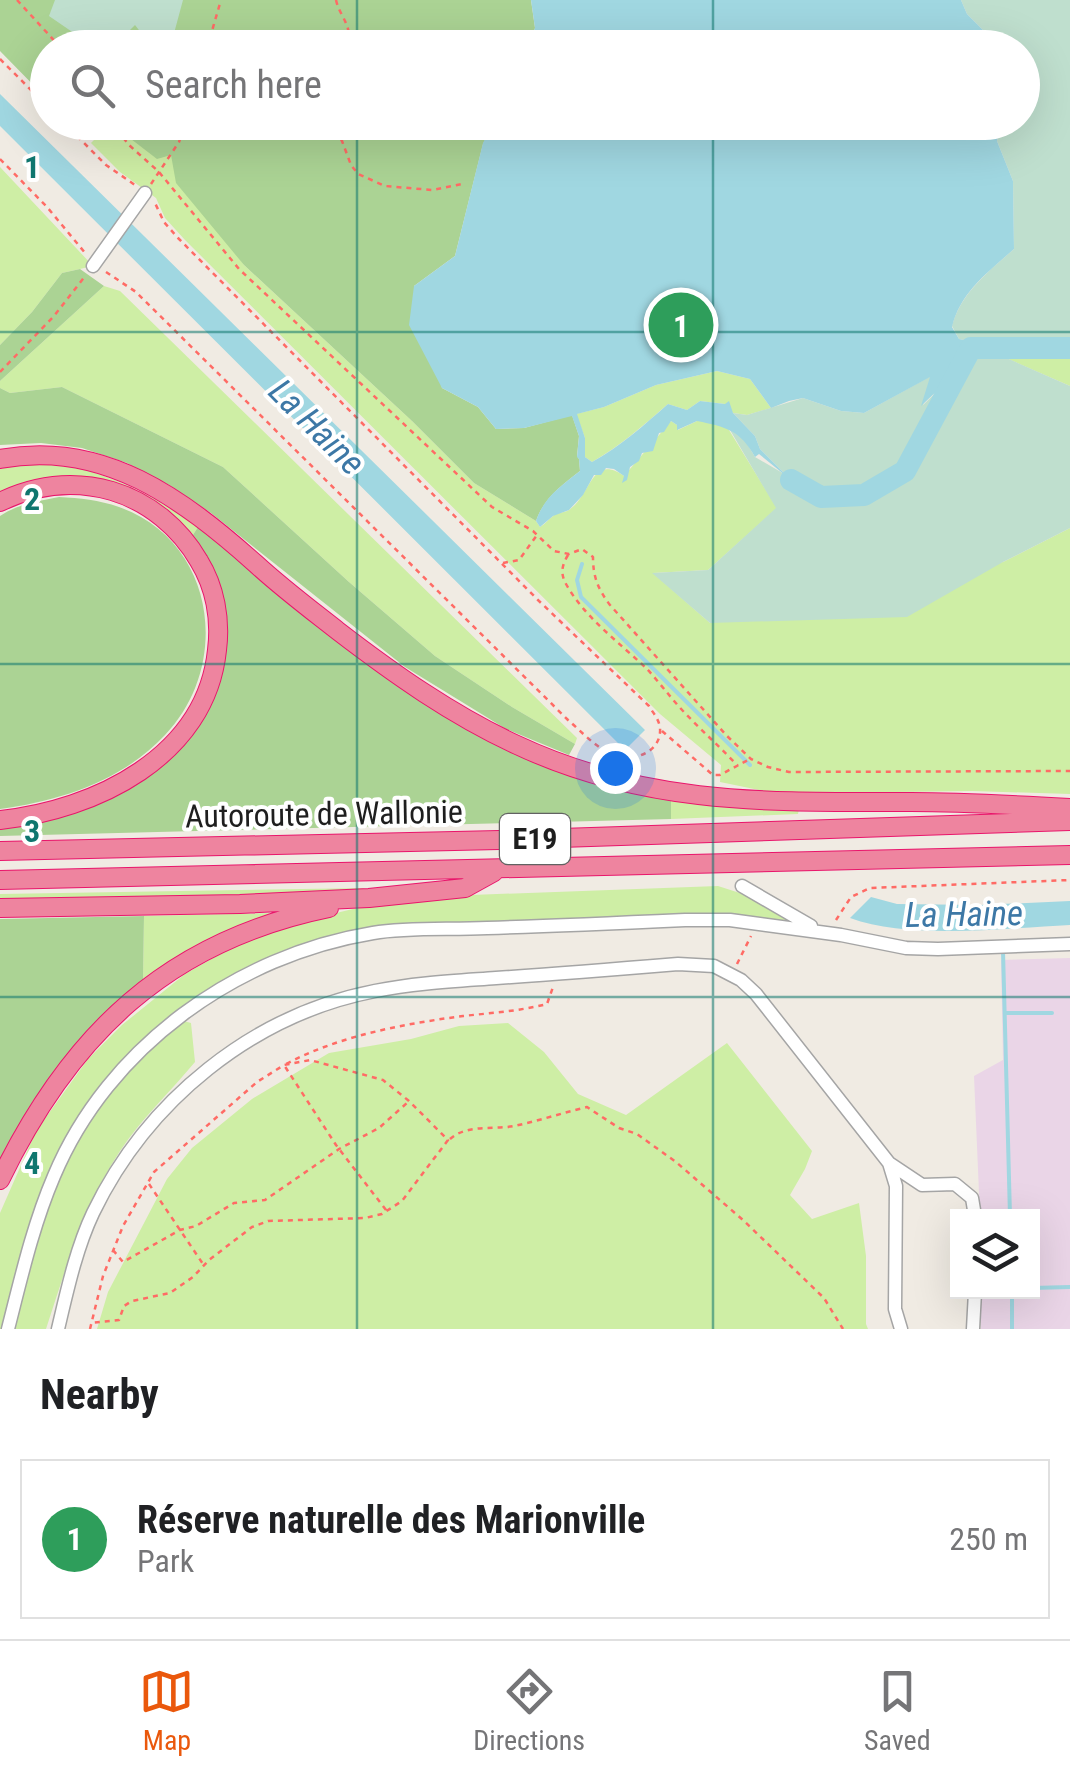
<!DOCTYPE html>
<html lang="en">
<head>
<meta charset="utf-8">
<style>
  :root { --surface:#fff; --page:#f2f2f2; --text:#202124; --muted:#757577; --line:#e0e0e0; --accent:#ea580c }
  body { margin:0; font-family:"Roboto Condensed",sans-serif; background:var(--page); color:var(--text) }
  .controls { position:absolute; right:30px; bottom:30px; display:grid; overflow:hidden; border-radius:0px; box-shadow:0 10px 40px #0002 }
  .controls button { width:90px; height:90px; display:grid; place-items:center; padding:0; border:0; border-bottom:2px solid var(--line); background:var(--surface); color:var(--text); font:50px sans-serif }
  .you { position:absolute; left:615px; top:768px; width:35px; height:35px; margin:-25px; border:8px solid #fff; border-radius:50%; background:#1a73e8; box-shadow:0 0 0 15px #1a73e833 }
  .badge { display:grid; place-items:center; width:65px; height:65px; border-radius:50%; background:var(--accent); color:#fff; font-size:32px; font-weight:700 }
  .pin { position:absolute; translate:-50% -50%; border:5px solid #fff; box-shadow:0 2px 10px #0006 }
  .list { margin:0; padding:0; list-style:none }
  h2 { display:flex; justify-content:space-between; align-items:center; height:130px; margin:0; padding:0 40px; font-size:42px }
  h2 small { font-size:32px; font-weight:400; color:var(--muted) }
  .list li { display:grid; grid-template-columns:65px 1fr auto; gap:30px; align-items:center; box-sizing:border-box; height:160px; margin:0 20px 20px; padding:0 20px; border:2px solid var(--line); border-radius:0px }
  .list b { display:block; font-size:38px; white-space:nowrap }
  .list p { margin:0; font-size:32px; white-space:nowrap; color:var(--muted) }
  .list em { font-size:32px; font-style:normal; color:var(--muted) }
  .icon { flex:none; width:55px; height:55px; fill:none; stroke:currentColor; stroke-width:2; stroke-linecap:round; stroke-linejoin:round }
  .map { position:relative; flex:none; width:1070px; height:1329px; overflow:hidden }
  .search { position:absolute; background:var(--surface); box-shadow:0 10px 40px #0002; left:30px; right:30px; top:30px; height:110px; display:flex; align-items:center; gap:25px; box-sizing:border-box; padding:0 35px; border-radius:55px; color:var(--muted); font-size:38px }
  .sheet { height:310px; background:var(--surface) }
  nav { display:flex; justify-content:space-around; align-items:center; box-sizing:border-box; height:140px; border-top:2px solid var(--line); background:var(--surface); font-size:28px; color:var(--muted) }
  nav a { display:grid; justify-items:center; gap:5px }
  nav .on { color:var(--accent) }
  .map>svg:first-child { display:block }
</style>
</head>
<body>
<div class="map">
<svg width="1070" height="1329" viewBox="0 0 1070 1329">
  <rect width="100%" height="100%" fill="#f0ebe3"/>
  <path fill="#ead5e7" d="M1070,958V1329H981L980,1292H1032V1216H980L974,1076L1003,1060L1001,960Z"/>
  <path fill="#ceeea5" d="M111,123H119L131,139L171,155L244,265L412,421L474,483L536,521L540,527C545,524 549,519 553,516C557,512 564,513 569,510C591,496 591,453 624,476L671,421L677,425L678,430L697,421L721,417L777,508L708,570L653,573L710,623L1003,562L1070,528V794L972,791L822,793L764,791L720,782L721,765L660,714L185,240L165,218L156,198L120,172L91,143Z
    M0,167L93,266L62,273L32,312L0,345Z
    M104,286L120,291L577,738L575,744L512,707L435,656L349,582L223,467L62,387L10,393L0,388V381Z
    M983,348L1070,349V386Z
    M717,371L750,379L771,408L747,415L733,413L725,404L700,401L687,410L668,404C644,425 620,446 592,462L585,457V438L576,414L604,407L656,385Z
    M61,463C116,477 152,494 198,527L191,538L118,487L0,496V468L12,465Z
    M671,798L799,809L798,814L671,819Z
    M718,886L746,895L799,926L730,917L398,929L265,962L180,1020L191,1023L195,1062C171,1091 141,1119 120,1151C84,1205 66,1268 46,1329H0V1213L36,1131L88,1059L122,1025L185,974L220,954L261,935L311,919L357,908L471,895Z
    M365,888L357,891L171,899L0,902V894Z
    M272,913C226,932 185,954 143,981L144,916Z
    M508,1023L544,1052L578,1094L626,1115L727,1043L812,1151L805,1169L790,1195L812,1219L859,1203L866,1256V1324L868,1329H97L108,1292L167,1179L192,1148L252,1099L329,1053L411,1039L459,1026Z"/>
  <path fill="#abd394" d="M0,0H531L535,28L527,48L129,47V44L88,46L90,47L48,48L47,99L0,51Z
    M119,123H494L483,144L455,256L414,286L442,388L478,407L496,429L524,428L572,415L579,436L577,456L579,459L580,471C561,486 544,498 536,521L474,483L412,421L244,265L176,183L171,155L157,159L131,139Z
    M80,269L104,286L0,381V345L32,312L62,273Z
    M62,387L223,467L349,582L435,656L512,707L575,744L569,755L506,729L405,667L211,513L169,485L127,463L82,448L41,443L0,445V388L10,393Z
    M59,497C80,498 99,500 119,507C216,541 232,665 165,735C122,781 60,801 0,809V516C18,504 38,501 59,497Z
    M198,527L381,673L444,716L497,744L671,798V819L0,836V826L147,775L223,657L191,538Z
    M144,916L143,981L63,1062L33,1101L0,1167V919Z"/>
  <path fill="#bfdfce" d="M55,0H183L173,37L166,47H129L134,36L142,34L135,25L119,41L101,38L95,34L94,39L84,40L49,16Z
    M961,0H1070V349H986L1070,386V528L1003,562L907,617L710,623L652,573L708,570L776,508L730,430L743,437L755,457L786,475L760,449L755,436L733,413L747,415L803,398L841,411L864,413L931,376L923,405L958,371L973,342L959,339L952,326C961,293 988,272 1014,249L1013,181L997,141L1000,123L1022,122V48L983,47L984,31L967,14Z"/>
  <path fill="#a0d7e1" d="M531,0H961L967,14L984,31L983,47H527L535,28Z
    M0,94L645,730L625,750L0,126Z
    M494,122L1000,123L997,141L1013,181L1014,249C988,272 960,293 952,327L959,339L974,342L959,370L921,406L930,377L864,413L841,411L803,398L789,401L771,408L750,379L717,371L656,385L604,407L577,414L585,438V457L592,462C620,447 644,425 668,404L687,410L700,401L725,404L729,401L733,413L755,436L760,449L791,480L759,454L755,457C740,430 726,427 697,421L677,430V425L671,421L664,432L659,433L653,451L642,453L639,461L630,467L627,480L622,483L624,476L614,469L606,468L601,475H594L583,495L569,510L553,516L540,527L536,521C544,497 561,486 580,471L579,459L577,457L579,436L572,416L524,428L496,429L478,407L442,388L409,325L414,286L455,256L483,143Z
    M871,897L897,904L980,905L1070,901V925C1005,928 910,940 850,918Z"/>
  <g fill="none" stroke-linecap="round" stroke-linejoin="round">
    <path stroke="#a0d7e1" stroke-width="4" d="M582,564L577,580L581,597L750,765
      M1003,951L1010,1216
      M1005,1013H1052
      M1032,1288L1070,1287
      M1012,1292V1329"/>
    <path stroke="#a0d7e1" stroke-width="22" d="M791,480L821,497L864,495L905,471L971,348H1070"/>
    <defs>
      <path id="minor" d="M93,266L145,193
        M742,886L811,926
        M889,1163L896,1186L895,1309L901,1329
        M8,1329C21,1278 33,1225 54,1176C108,1047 237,955 373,933C410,927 450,930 487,928C553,926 619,923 685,920H730L841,935L906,948L938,949L1070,944
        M58,1329C67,1291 76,1249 93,1213C147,1101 252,1015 375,991C415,983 456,981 496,978C557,974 618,969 678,964L714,966L741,980L756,994L889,1163L922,1185L955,1184L972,1198L975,1216
        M973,1329L975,1292"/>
      <path id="highway" d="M0,459C103,439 183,499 256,564C282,588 310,609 338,631C394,674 452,715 517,745C647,806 771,802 911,802C964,802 1017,805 1070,808
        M0,502C35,485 73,480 112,491C149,502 180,528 199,561C215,587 221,619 217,650C206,757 95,810 0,820
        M0,851L499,840L1070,821
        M0,880L1070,855
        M0,908L240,904L369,898L465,888L494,872
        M0,1180C70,1035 167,941 329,908"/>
    </defs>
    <use href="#minor" stroke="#a5a5a5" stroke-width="15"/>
    <use href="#highway" stroke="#e9156b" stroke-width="20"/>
    <path stroke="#ff6b65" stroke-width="2.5" stroke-dasharray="5 5" stroke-linecap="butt" d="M17,0L61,48
      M336,0C340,18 355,27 346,48
      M207,48L221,0
      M0,59L48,107
      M63,122L106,165L135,185
      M111,122L129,145L159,172L239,269L492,507L533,531L554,551L569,554L582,549L593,557C593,577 598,589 610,605L727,736L751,759L768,767L789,772L1070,771
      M331,122L342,141L351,165L358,174L385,186L432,190L462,184
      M0,159L47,207L86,254
      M151,184L179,142L186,122
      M106,272L136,292L568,720C581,731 596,748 613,755C633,763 662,752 660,728C659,719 653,713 649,706L539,601L178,238L164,222L155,203
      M0,372L54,316L86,275
      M568,555C562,565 560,573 566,584C584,617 620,643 647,669C659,682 670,697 683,711C701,730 720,747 738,766
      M503,563L519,560L537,535
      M662,731L713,775H720L748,760
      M836,920L851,897L870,888L1070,880
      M737,964L751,936
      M450,1139C467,1124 492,1130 514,1126C538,1121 562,1113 587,1107L619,1128L637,1134L676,1162L743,1220L824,1298L843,1329
      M149,1184L203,1264
      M386,1210L336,1145L284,1065C338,1036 403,1024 463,1016C491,1013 520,1011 547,1004L553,987
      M113,1250L123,1262L180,1230L196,1226L234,1203L265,1200L339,1149L379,1128L408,1102
      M90,1329L103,1276L123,1226L154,1172L257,1082L284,1065L310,1060L383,1080L409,1101L448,1140L402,1201L382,1214L365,1218L268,1221L252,1227L209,1260L193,1277L170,1293L132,1301L124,1306L119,1320L91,1323"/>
    <use href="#minor" stroke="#fff" stroke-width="12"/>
    <use href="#highway" stroke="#ee849f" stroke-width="18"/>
  </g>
  <path fill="none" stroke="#0f766e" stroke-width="2.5" stroke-opacity="0.55" d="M357,0V48M713,0V48M357,122V1329M713,122V1329M0,332H1070M0,664H1070M0,997H1070"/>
  <g text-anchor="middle" stroke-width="8" stroke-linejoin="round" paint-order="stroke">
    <rect fill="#fff" stroke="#626262" stroke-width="2.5" x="500" y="814" width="70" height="50" rx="8"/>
    <g font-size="30" font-weight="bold" fill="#1e1e1e">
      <text x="535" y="849">E19</text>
    </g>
    <g font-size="32" fill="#1e1e1e" stroke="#fff">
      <text transform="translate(324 814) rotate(-1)" y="11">Autoroute de Wallonie</text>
    </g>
    <g font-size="35" font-style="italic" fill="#3d78a6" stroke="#fff">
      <text transform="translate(317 427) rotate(45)" y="12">La Haine</text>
      <text transform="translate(964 914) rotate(-1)" y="12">La Haine</text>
    </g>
  </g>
  <g font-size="32" text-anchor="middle" font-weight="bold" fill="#0f766e" stroke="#fff" stroke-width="8" stroke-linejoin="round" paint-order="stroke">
    <text x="32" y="178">1</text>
    <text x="32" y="510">2</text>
    <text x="32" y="842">3</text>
    <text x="32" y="1174">4</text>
  </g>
</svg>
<div class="controls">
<button><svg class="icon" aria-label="layers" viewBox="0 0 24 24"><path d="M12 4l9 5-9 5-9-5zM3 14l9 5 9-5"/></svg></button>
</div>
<div class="you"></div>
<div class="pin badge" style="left:681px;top:325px;background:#2e9e5b">1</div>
<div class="search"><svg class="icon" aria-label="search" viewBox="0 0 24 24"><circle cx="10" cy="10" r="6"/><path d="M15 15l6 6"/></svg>Search here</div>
</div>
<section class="sheet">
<h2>Nearby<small></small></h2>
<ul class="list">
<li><span class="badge" style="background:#2e9e5b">1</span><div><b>Réserve naturelle des Marionville</b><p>Park</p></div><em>250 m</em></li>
</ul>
</section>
<nav>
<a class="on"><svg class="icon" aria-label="map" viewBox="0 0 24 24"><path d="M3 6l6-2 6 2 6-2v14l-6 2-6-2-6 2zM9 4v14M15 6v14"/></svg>Map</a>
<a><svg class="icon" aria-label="directions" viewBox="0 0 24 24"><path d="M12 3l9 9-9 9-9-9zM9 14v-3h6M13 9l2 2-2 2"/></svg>Directions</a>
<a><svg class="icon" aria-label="saved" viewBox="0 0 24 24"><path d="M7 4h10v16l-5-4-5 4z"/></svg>Saved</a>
</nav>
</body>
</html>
